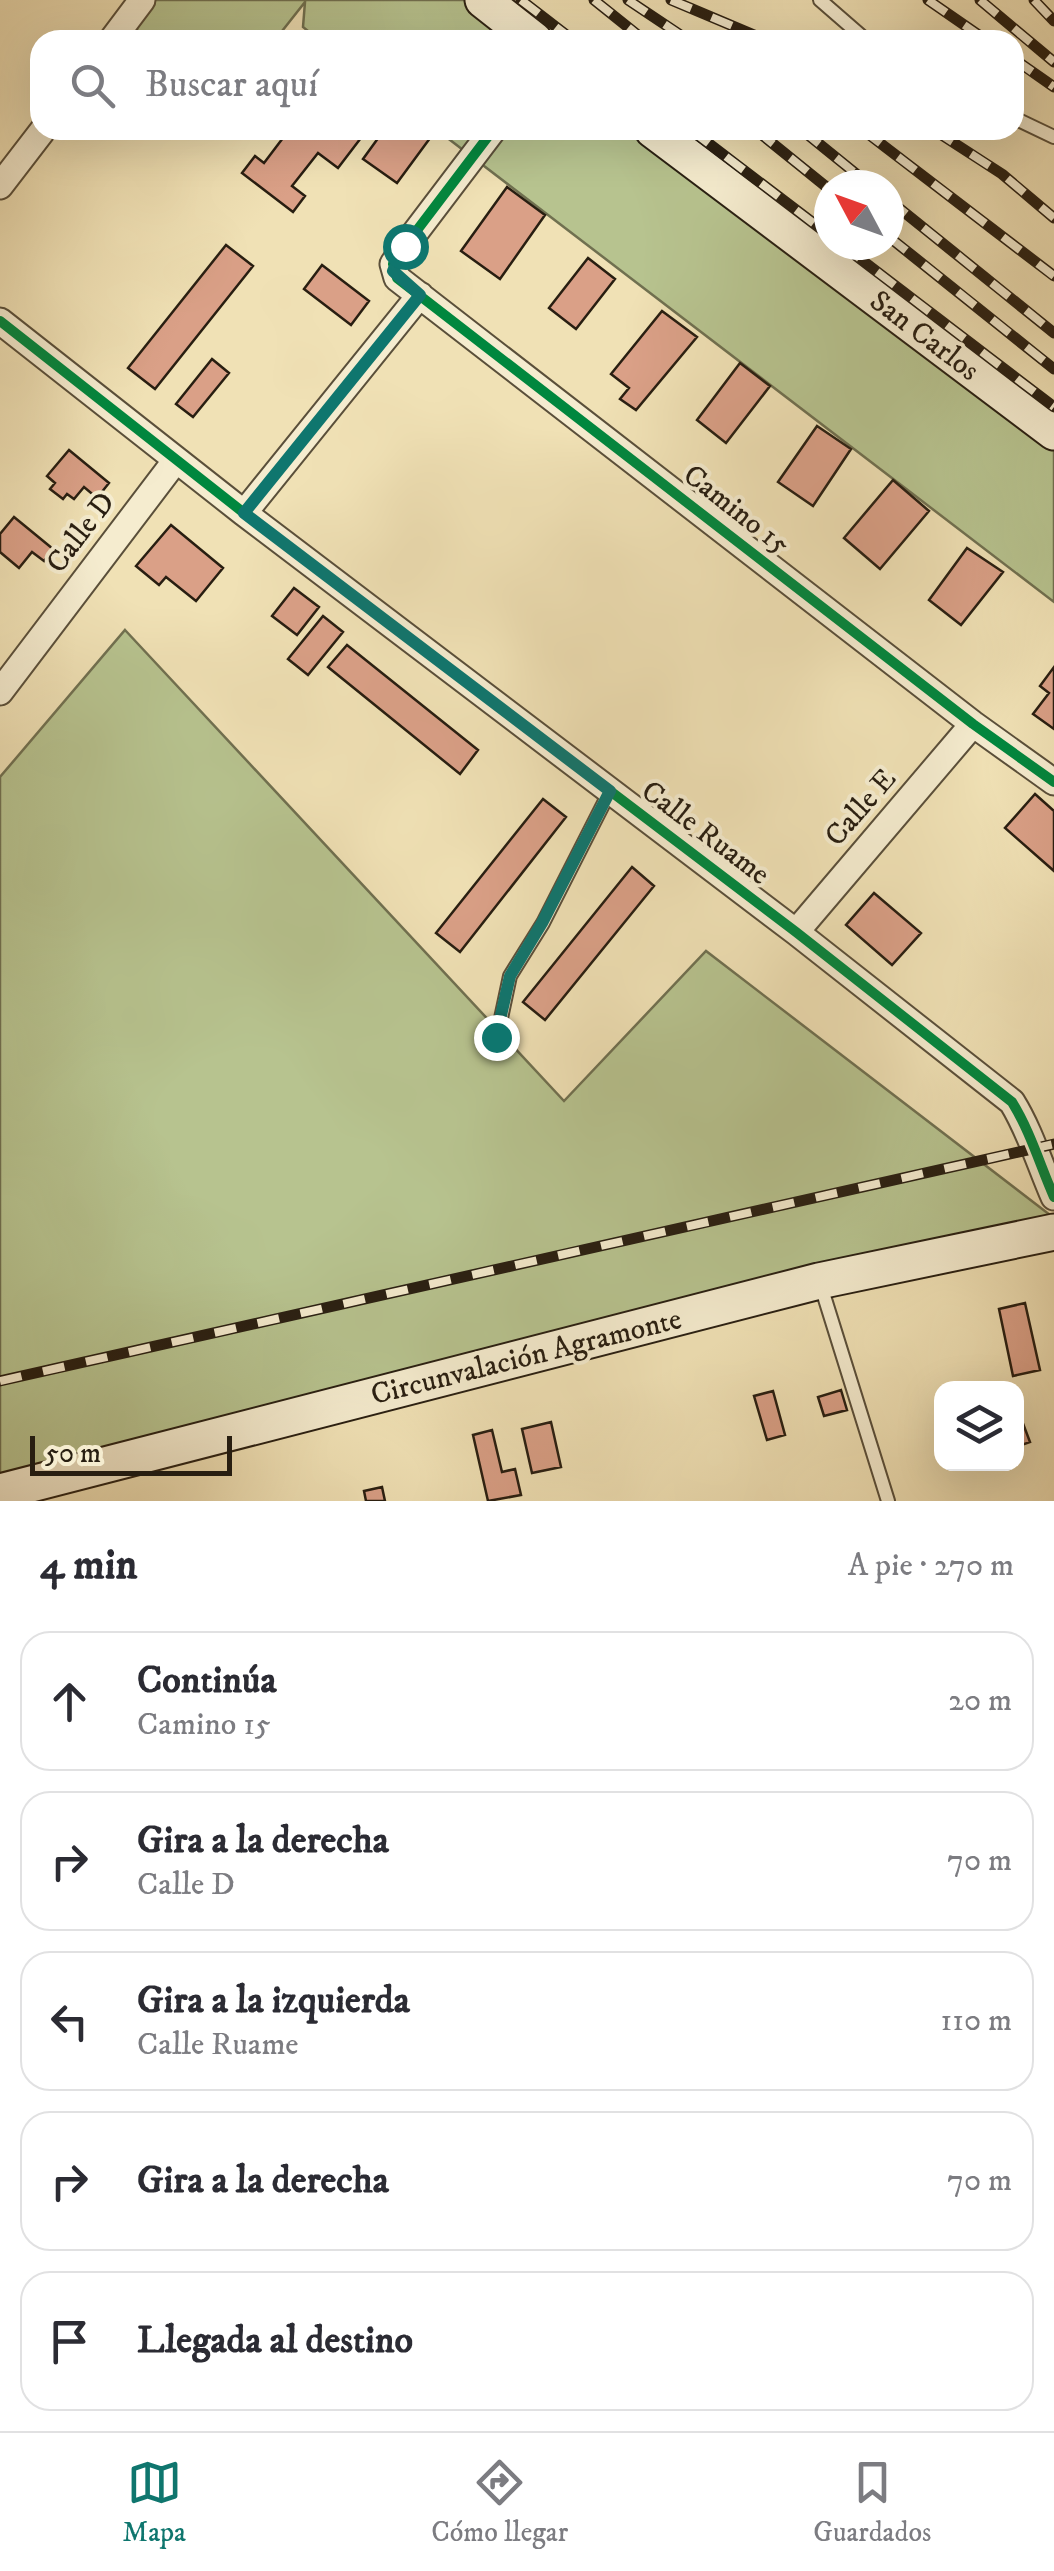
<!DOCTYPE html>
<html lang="es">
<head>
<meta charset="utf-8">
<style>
  :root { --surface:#fff; --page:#f7f7f7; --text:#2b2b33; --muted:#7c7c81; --line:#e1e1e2; --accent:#0f766e }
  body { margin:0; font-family:"IM FELL DW Pica",serif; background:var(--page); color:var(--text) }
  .controls { position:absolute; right:30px; bottom:30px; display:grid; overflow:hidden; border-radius:20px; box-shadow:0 10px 40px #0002 }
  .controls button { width:90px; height:90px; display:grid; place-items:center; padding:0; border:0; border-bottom:2px solid var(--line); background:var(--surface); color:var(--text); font:50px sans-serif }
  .compass { position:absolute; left:814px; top:170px; width:90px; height:90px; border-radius:50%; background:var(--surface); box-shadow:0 10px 40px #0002; rotate:311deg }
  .scale { position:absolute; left:30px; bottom:25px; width:202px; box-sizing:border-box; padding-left:10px; border:5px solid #281e11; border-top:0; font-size:28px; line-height:35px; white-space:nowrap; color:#281e11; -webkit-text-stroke:8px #f5eccf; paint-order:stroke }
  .stop { position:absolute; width:30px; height:30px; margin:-22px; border:8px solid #0f766e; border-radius:50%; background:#fff }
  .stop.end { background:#0f766e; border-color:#fff; box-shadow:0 2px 10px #0008 }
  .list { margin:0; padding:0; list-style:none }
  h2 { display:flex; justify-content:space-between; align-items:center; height:130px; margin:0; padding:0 40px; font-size:42px }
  h2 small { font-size:32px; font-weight:400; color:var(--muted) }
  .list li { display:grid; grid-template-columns:65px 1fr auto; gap:30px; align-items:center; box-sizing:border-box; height:140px; margin:0 20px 20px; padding:0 20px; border:2px solid var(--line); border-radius:30px }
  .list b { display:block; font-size:38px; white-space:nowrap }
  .list p { margin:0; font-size:32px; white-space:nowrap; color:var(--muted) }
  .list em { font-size:32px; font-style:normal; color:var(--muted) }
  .icon { flex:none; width:55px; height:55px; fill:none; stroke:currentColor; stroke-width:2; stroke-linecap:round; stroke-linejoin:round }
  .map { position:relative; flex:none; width:1054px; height:1501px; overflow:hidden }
  .search { position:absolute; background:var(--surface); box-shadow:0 10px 40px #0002; left:30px; right:30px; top:30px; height:110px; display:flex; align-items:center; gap:25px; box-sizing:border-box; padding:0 35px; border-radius:30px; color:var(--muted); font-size:38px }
  .sheet { height:930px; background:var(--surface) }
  nav { display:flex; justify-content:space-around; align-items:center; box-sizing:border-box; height:140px; border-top:2px solid var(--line); background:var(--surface); font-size:28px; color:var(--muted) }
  nav a { display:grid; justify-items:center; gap:5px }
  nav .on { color:var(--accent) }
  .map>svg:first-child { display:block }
</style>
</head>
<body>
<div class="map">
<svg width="1054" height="1501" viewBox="0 0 1054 1501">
  <rect width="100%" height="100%" fill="#f0e1b5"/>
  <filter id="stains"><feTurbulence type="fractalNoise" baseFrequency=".002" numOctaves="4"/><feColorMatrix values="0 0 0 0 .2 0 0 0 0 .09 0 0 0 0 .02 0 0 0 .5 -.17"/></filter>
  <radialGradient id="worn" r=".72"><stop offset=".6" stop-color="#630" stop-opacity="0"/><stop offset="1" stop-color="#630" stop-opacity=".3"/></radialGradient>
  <path fill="#b7c38f" stroke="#707050" stroke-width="2.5" d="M142,0H483L534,40H319L303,27L305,2L275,40H149L126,21Z
    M437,130H653L1054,432V602Z
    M125,630L564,1101L706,951L1054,1218L0,1495V777Z"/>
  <path fill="#daa087" stroke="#281e11" stroke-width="2.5" d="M289,130H367L338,168L318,153L292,186L305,196L293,212L242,173L255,156L264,163Z
    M384,130H436L397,183L363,159Z
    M507,187L545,215L500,279L461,251Z
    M226,245L253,266L155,389L128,368Z
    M588,258L615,279L576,329L549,308Z
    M322,265L369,301L351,325L304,289Z
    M662,311L697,337L636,410L620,399L629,388L611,374Z
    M212,359L229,373L193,417L176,404Z
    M740,363L770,386L726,443L697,420Z
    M817,426L851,449L813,506L778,482Z
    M69,450L109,483L97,498L84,487L74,499L67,494L63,499L50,489L55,483L47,476Z
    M893,480L929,511L880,569L844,538Z
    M14,517L53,549L44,561L32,552L19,568L0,552V534Z
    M171,525L223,568L196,601L166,577L159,585L136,566Z
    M967,548L1003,572L961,625L929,600Z
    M294,588L319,607L297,635L272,616Z
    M323,616L343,632L308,675L288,659Z
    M347,645L478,750L460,774L328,667Z
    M1054,667V729L1033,714L1049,693L1040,686Z
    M1035,794L1054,811V871L1005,828Z
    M543,799L566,817L460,952L436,933Z
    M632,867L654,886L545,1020L523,1002Z
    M874,893L921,933L892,965L846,925Z
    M1025,1303L1040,1370L1013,1376L999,1309Z
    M841,1390L847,1410L824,1416L818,1397Z
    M773,1391L785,1435L767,1440L754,1396Z
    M1016,1405L1030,1442L1016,1447Z
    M551,1422L561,1467L532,1473L522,1429Z
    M492,1430L502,1472L515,1469L521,1495L488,1501L473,1435Z
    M382,1487L385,1501H366L364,1491Z"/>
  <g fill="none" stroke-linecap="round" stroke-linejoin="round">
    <defs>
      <path id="lane" d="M820,0L866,40
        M1014,118L1054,137
        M497,1037L510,976L543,923L610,791
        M820,1283L888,1501"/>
      <path id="street" d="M112,40L142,0
        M493,130L405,246L393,264L397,278L973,724L1054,782
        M0,186L43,130
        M0,321L244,513L796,932L1012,1102C1030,1131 1040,1165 1054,1197
        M244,513L420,295
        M0,692L176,460
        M796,932L973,724"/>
      <path id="secondary" d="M483,0L534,40
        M653,130L1054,432
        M0,1492L819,1281L1054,1232"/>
    </defs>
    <use href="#lane" stroke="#5a4f3a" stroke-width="16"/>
    <use href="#street" stroke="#5a4f3a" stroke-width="29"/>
    <use href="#secondary" stroke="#281e11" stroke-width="39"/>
    <use href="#lane" stroke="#f5eccf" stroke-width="12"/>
    <use href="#street" stroke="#f5eccf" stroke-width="25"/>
    <use href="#secondary" stroke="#f5eccf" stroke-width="35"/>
    <defs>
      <path id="rail" d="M521,0L573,40
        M594,0L644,40
        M628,0L688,40
        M671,0L766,40
        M928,0L986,40
        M980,0L1054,62
        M1034,0L1054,21
        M1014,59L1054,87
        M691,130L829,235
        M756,130L829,189
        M802,130L870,185
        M863,130L1054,276
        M934,130L1002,174L1054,218
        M889,200L1054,333
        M889,237L1054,369
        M842,245L1054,407
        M0,1381L1054,1144"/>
    </defs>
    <use href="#rail" stroke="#281e11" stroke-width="11"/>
    <use href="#rail" stroke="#f5eccf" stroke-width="8" stroke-dasharray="22" stroke-linecap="butt"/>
    <defs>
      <path id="cycleway" d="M493,130L405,246L393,264L397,278L973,724L1054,782
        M0,321L244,513L796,932L1012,1102C1030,1131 1040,1165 1054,1197"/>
    </defs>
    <use href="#cycleway" stroke="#f5eccf" stroke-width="16"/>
    <use href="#cycleway" stroke="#00873e" stroke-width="10"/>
  </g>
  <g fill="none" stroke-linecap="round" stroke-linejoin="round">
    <path stroke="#0f766e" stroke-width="12" d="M405,246L393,271L420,295L244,513L610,791L542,923L510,976L496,1037"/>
  </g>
  <g text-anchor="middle" stroke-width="8" stroke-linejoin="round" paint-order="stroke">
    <g font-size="30" fill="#281e11" stroke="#f5eccf">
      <text transform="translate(925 335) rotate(37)" y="10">San Carlos</text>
      <text transform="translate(737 509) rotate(38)" y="10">Camino 15</text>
      <text transform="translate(80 532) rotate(-53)" y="10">Calle D</text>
      <text transform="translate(860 807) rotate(-49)" y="10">Calle E</text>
      <text transform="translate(706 832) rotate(37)" y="10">Calle Ruame</text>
      <text transform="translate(526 1356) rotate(-14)" y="10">Circunvalación Agramonte</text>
    </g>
  </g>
  <rect width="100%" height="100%" filter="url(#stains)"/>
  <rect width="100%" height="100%" fill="url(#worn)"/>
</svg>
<div class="controls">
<button><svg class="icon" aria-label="layers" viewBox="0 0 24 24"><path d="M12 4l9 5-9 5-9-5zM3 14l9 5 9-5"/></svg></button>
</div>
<svg class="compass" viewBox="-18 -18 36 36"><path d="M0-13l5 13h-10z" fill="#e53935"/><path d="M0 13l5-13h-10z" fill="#7c7c81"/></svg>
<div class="scale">50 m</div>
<div class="stop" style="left:405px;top:246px"></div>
<div class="stop end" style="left:496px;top:1037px"></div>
<div class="search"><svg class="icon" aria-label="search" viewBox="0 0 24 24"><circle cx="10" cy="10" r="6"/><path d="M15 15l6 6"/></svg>Buscar aquí</div>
</div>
<section class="sheet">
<h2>4 min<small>A pie · 270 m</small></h2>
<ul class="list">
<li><svg class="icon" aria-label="ahead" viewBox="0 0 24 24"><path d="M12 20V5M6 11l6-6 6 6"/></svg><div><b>Continúa</b><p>Camino 15</p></div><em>20 m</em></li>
<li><svg class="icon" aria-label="right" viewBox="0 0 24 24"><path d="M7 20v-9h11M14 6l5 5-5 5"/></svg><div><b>Gira a la derecha</b><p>Calle D</p></div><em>70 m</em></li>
<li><svg class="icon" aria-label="left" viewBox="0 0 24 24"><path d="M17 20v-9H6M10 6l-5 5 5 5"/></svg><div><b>Gira a la izquierda</b><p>Calle Ruame</p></div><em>110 m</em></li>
<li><svg class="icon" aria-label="right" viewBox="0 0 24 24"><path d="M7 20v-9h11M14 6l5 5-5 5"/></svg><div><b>Gira a la derecha</b></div><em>70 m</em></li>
<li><svg class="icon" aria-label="arrive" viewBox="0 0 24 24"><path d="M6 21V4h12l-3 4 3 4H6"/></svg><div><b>Llegada al destino</b></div></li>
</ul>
</section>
<nav>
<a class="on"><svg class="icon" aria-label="map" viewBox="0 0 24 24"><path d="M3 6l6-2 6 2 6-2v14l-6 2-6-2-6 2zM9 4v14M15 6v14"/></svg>Mapa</a>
<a><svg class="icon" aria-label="directions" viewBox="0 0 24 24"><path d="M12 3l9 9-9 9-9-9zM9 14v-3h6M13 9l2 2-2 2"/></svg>Cómo llegar</a>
<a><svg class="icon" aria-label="saved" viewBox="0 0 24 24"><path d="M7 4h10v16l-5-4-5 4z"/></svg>Guardados</a>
</nav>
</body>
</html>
